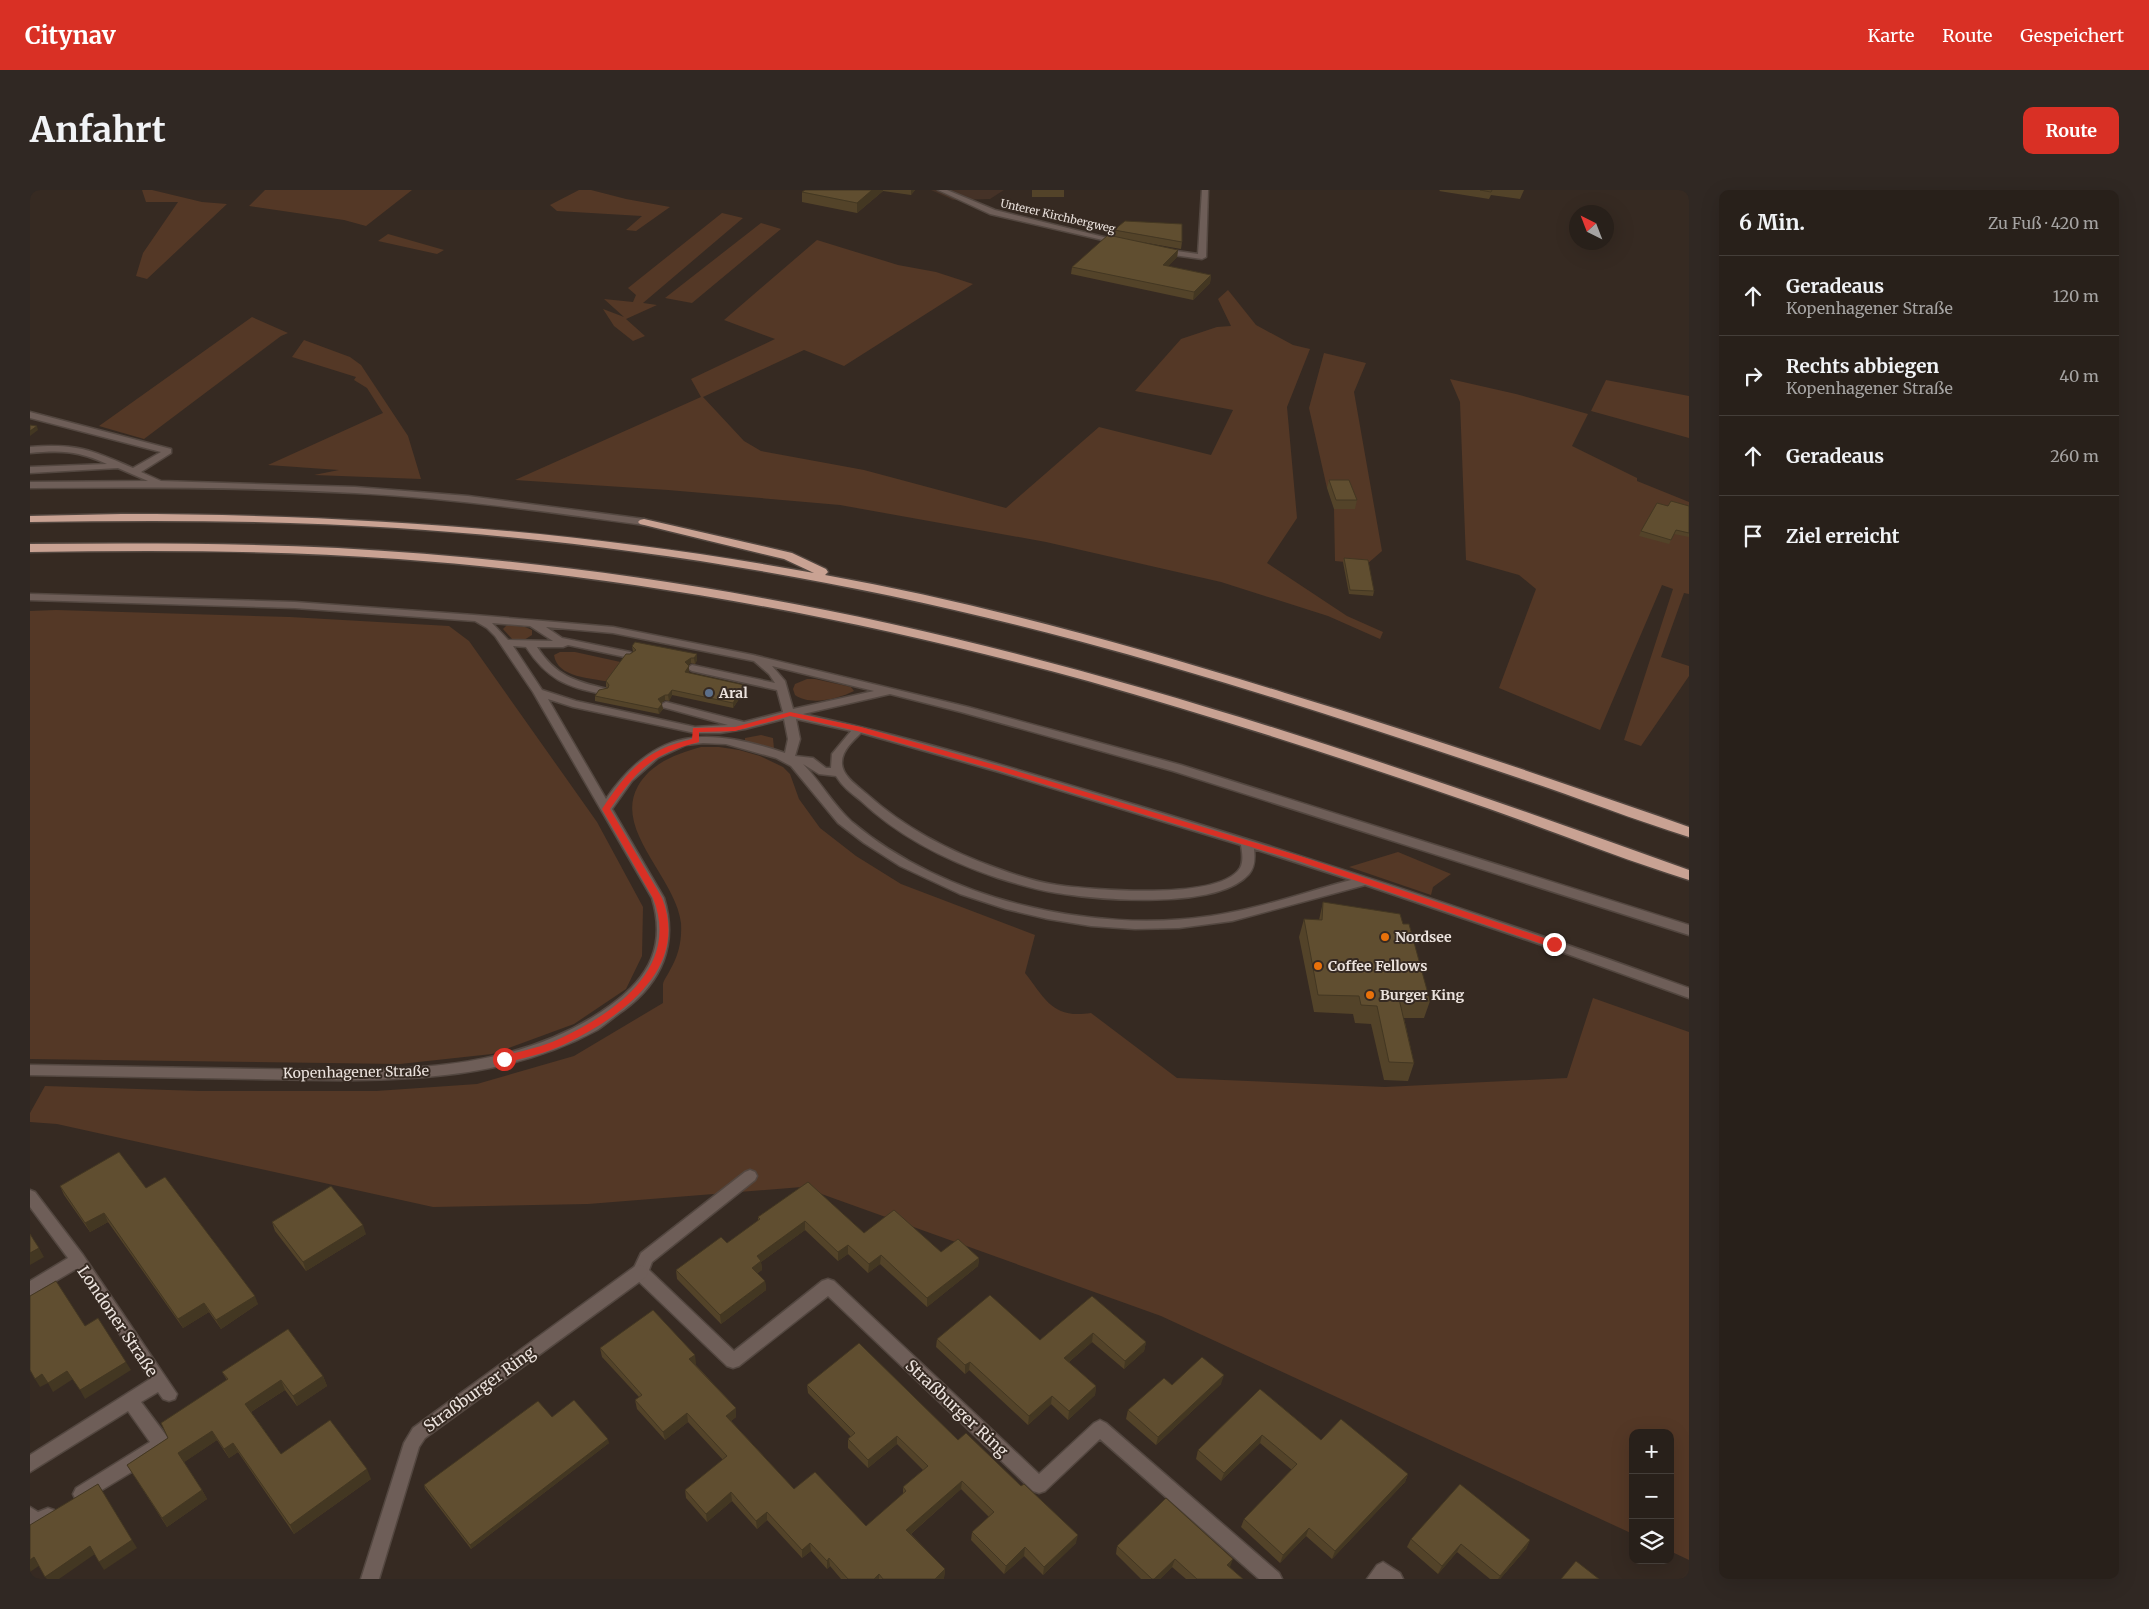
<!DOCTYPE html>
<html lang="de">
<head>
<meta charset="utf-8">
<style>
  :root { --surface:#28201a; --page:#302823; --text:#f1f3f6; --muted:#a5a3a2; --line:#443e39; --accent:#d93025 }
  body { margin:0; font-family:Merriweather,serif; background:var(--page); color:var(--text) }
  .controls { position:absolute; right:15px; bottom:15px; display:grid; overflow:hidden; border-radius:10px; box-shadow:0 5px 20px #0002 }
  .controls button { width:45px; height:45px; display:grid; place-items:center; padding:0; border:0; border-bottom:1px solid var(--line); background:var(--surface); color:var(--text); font:25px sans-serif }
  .compass { position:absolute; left:1539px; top:15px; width:45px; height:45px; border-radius:50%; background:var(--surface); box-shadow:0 5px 20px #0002; rotate:318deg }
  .stop { position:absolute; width:15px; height:15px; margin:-11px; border:4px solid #d93025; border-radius:50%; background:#fff }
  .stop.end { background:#d93025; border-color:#fff; box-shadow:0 1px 5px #0008 }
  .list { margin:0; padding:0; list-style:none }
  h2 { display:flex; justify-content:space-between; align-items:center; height:65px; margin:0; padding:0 20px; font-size:21px }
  h2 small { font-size:16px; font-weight:400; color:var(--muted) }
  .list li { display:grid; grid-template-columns:32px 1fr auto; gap:15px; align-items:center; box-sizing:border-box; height:80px; padding:0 20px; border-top:1px solid var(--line) }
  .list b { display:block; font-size:19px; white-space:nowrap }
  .list p { margin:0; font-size:16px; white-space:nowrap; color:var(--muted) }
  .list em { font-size:16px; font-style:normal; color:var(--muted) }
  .icon { flex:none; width:28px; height:28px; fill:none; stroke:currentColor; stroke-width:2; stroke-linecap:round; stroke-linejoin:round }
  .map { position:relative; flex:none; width:1659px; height:1389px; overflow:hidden; border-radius:10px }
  header { display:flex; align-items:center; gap:30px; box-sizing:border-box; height:70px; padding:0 25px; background:var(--accent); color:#fff }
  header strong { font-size:24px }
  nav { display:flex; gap:28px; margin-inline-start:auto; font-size:18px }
  .intro { display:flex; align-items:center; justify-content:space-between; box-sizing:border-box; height:120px; padding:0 30px }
  h1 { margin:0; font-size:35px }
  .button { padding:12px 22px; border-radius:10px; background:var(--accent); color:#fff; font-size:18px; font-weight:700 }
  main { display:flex; gap:30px; padding:0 30px }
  aside { flex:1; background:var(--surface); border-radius:10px; box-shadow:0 5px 20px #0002 }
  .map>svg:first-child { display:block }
</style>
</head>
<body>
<header>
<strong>Citynav</strong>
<nav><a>Karte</a><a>Route</a><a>Gespeichert</a></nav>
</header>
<div class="intro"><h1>Anfahrt</h1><a class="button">Route</a></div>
<main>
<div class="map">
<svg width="1659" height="1389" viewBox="0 0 1659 1389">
  <rect width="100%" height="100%" fill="#362a22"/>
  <path fill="#453227" d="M901,0H974L960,9L923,10Z"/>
  <path fill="#543826" d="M112,0H122L172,12L197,14L117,89L106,86L113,63L148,12H116Z
    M235,0H382L336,36L314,30L219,16Z
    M549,0H561L596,9L640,17L606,41L596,40L612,26L527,21L520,15Z
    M692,23L713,28L613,113L627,115L596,129L615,146L603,151L584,136L573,119L594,127L574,109L603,112L606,105L598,98Z
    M731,33L751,39L662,113L635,108Z
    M358,44L414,60L407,64L348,51Z
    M787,50L868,75L906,82L943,94L814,176L774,160L673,207L714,251L731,261L834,280L976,318L1069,237L1181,265L1203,220L1105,201L1151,149L1187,137L1201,136L1188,109L1198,100L1226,135L1263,155L1280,159L1257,217L1267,328L1237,373L1317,426L1353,442L1350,449L1298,426L1191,392L1016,352L810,315L638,300L485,290L671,207L661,189L745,149L694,130Z
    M222,127L258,143L251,146L114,249L69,236Z
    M274,150L320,167L331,175L378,246L391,289L284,285L309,280L238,275L353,223L337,198L324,190L326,187L262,167Z
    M1294,163L1336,173L1324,202L1352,361L1337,374L1305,371L1304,319L1325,318L1318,299L1297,298L1279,218Z
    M1420,189L1486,204L1558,224L1542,256L1607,288V291L1659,312V404L1654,403L1631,467L1659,476V486L1611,556L1594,550L1643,399L1632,395L1570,540L1469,498L1506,399L1489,385L1436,370L1430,212Z
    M1576,190L1659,206V248L1561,221Z
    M26,420L260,427L419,436L439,451L567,632L613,717L612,766L596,799L544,834L462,864L370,874L0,869V421Z
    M477,435L495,437L502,440V445L494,450H483L473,439Z
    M530,462H545L595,473L580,492C562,488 527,488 524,465Z
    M777,489H785L821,497L824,501C808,509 780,516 765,505L763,499L765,494Z
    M731,545L743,548L744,559L715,553V548Z
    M671,557H689L709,560L730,566L753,577L760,584L769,609L790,638L826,666L871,694L1005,745L995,783C1016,810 1023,829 1061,823L1147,888L1355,897L1537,888L1563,808L1659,842V1370L1640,1361V1243H1603V1344L1131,1126L772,997L558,1014L403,1017L27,934L0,932V923L15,896L170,901H346L447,894L544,866L633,813C633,807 633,800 633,794C634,789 638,785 640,780C649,765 652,750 651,733C646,688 583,640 608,596C622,572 647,564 671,557Z
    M1368,662L1421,684L1403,697L1401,705L1319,677Z"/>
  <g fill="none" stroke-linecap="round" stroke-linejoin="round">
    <defs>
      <path id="lane" d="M0,222L141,259V263L111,282L131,291L325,297L438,306L614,329L619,332L614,335C518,322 422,308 325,303C217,297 108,297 0,298V292L118,291L88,278L0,283V277L77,274C48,261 32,260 0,263V257C46,253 62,260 103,278L131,262L0,228Z
        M0,404L265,412L444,425L583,437L723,465L938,517L1151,575L1659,735V745L1143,581L931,522L860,504L773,524C886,548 996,582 1106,615C1292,671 1476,732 1659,798V808L1518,757L1335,695L1202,731L1149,738L1105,739L1061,736L1018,729L976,719L930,704L870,676L834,653L808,633L761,576L746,568L696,554L673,553L656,555L628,568L602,591L582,619L634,708C648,754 632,792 594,820C585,826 576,834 567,840C463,897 341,891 227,889C151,888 76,886 0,885V875C76,876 151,878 227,879C346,880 480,889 581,815C620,787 636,755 622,708L503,502L465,446L457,438L445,431L265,418L0,410ZM462,433L500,436L523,451L478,450ZM516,437L583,443L724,471L739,484L745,493L662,475L657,478L662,481L747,500L753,522L714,532L636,512L630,515L632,517L698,535L665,537L546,511L512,500L483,456L496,457C517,489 536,497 573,504L577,503L578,501L577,499C544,491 526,486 507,457H533L538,455L600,468L605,465L600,462L532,448ZM742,476L844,501L763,519L755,491ZM518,509L543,517L665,543H690L715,539L754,529L758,549L755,563C677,537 626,536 576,609ZM766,529L821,541L802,564L801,578H796L783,568L765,566L770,549ZM831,543L969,582L1211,655C1212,662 1214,671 1210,678C1190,711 1062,700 1027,695C1007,692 988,686 969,679C921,662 876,639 838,605C829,597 813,587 812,574C811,561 823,551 831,543ZM773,574L789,584L806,586C812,596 821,603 830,610C869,647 917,671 968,688C987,694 1007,700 1027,703C1070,710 1188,720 1219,684C1225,677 1225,668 1224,659L1321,690C1275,702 1229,719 1181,726C1063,744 914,710 822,632C803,615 791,592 773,574Z
        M720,980L725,982L727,986L725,990L622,1072L619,1080L704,1161L792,1091L798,1089L804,1091L1009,1284L1064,1233L1070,1230L1076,1233L1249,1383L1252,1389H1229L1070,1249L1015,1301L1009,1303L1003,1301L798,1106L709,1176L703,1178L697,1176L604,1087L602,1082L611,1063L715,982Z
        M1353,1372L1370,1383L1373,1389H1337L1347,1375Z"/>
      <path id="street" d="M908,0H917L965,20L1094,52L1090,54L960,24Z
        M1172,0H1178L1176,67L1172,69L1129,63L1128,61L1132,59L1168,64Z
        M0,1000L5,1002L53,1065L147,1204L145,1209L139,1211L133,1209L128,1202L111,1212L138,1248L140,1254L138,1260L52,1312L46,1310L43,1304L46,1298L120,1252L98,1221L0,1282V1265L120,1189L46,1079L0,1106V1091L38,1068L0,1017Z
        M610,1075L616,1077L618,1082L616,1087L395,1248L389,1257L349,1389H331L374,1253L383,1238L604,1077Z
        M0,1317L8,1322L18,1318L24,1320L27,1326L24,1332L6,1342L0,1340Z"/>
      <path id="highway" d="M92,324C325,324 555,341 784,383L754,369L610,334L608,332L610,330L614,329L762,363L796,379L798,382L795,385C951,413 1104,456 1255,503C1380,541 1505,583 1628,626L1659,637V647C1602,629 1546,607 1489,588C1344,539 1198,491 1049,451C826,391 598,353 367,338C245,330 123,330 0,332V326Z
        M0,354C103,353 205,353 308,358C450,366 592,382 732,408C1050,465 1356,571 1659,680V690C1591,669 1525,642 1457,618C1325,572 1192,529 1058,491C832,429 602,386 368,369C246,360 123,360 0,362Z"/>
    </defs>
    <use href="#lane" stroke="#534740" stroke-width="3"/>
    <use href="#street" stroke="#534740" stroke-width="3"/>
    <use href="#highway" stroke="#534740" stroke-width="3"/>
    <use href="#lane" fill="#6e5e58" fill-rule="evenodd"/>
    <use href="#street" fill="#6e5e58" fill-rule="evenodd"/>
    <use href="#highway" fill="#c9a293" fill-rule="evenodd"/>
  </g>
  <path fill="#534329" d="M775,0H885L881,5L853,1L827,23L772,12V2Z
    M1002,0H1034V7H1002Z
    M1410,0H1494L1490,9L1461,5L1459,9L1409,1Z
    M1084,40L1152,52L1151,59L1106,51L1148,60L1147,67L1138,76L1181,85L1180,93L1163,110L1041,84L1042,77L1083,47Z
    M1299,290L1327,310L1325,319H1304L1297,298Z
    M1638,316H1659V347L1644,344L1639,354L1609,346L1611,341Z
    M1314,368L1344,401L1343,406L1319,404L1313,372Z
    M602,456L667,464V470L665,474L661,473L658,475L659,482L658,483L714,495L715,500L703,518L642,505L639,511L635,510L631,513L633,519L629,524L565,511V506L578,498L576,497V491L600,464L603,462Z
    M1293,712L1373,734L1400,811L1394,828H1374L1384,873L1378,891L1354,890L1341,834L1325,833L1323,824L1284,822L1269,747L1274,729L1289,730Z
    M778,992L834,1043L911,1062L949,1068L948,1076L897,1117L850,1074L838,1083L818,1064L808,1071L775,1040L731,1072L732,1080L727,1083L735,1091L736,1100L691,1134L647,1089L646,1080L697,1053L728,1031V1027Z
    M30,996L116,998L228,1114L191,1139L179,1122L153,1138L78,1032L60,1042L34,1005Z
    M242,1032L336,1044L276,1081L245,1041Z
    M1062,1106L1116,1152L1114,1161L1094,1179L1062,1152L1039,1172L1066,1196L1065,1205L1038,1230L1021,1214L998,1235L939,1180L935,1184L906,1157L907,1149L1010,1150Z
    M570,1158L666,1173L665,1174L706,1218V1227L701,1231L764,1299L836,1336L873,1304V1297L893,1280L867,1254L838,1278L818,1258V1249L821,1247L778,1203L777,1195L928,1250L1046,1353L1013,1385L994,1366L974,1384L941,1350L942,1342L959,1327L931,1299L881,1344L915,1379L914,1388L913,1389H811L800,1376L797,1379L781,1361L772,1368L737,1330L727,1339L702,1311L677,1332L656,1308L655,1300L693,1270L658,1232L635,1250L607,1219L605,1210L609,1207L572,1167Z
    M192,1182L293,1186L297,1196L267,1216L255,1200L221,1222L251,1264L341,1289L264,1344L208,1262L199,1268L187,1250L154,1272L172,1300L177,1309L137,1337L97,1275L138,1248L197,1190Z
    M1191,1194L1126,1255L1096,1229L1098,1220L1142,1195Z
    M1230,1199L1291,1250L1378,1284L1375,1292L1302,1369L1276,1346L1250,1373L1211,1337L1214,1329L1262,1280L1230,1253L1191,1291L1166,1269L1168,1260Z
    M522,1227L579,1253L441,1359L395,1299L394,1295Z
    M1381,1349L1500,1350L1496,1359L1470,1389H1460L1427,1362L1408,1384L1377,1357Z
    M1087,1356L1200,1378L1213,1389H1156L1142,1377L1130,1389H1111L1086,1364Z"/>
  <path fill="#433722" d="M842,0H853V1L827,23V13Z
    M881,0H885L881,5Z
    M1148,60L1147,67L1132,83L1133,75Z
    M1181,85L1180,93L1163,110L1164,102Z
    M7,236L8,240L0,246V241Z
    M667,464V470L665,474L664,468Z
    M661,468V473L655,477V472Z
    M659,476V482L655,488V482Z
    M714,495L715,500L703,518V513Z
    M642,500V505L639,511L638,505Z
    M635,505V510L628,515V509Z
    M632,514L633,519L629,524L628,519Z
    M74,1023L78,1032L60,1042L55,1033Z
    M775,1031V1040L731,1072L732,1080L723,1087L722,1078L727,1066Z
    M333,1035L336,1044L276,1081L273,1072Z
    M818,1055V1064L808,1071V1062Z
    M9,1058L14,1067L0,1075V1063Z
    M851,1065L850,1074L838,1083L839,1074Z
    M949,1068L948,1076L897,1117V1108Z
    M735,1091L736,1100L691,1134L690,1125Z
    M225,1106L228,1114L191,1139L186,1130Z
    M174,1113L179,1122L153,1138L148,1129Z
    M1063,1143L1062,1152L1033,1177L1034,1168Z
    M1116,1152L1114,1161L1094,1179L1095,1171Z
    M665,1165L666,1173L660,1178L659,1169Z
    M96,1172L101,1180L55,1209L50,1200Z
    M940,1172L939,1180L935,1184V1175Z
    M37,1181L43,1189L23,1202L18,1193L10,1197L5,1189L12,1184Z
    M1194,1185L1191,1194L1126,1255L1128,1247Z
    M293,1186L297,1196L267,1216L263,1206Z
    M251,1190L255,1200L219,1223L215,1214Z
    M1066,1196L1065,1205L1038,1230L1039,1221Z
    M1022,1206L1021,1214L998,1235L999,1226Z
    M706,1218V1227L697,1234L696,1226Z
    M657,1223L658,1232L635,1250L633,1242Z
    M182,1241L187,1250L153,1273L148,1263Z
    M1232,1245L1230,1253L1191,1291L1194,1283Z
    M867,1246V1254L838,1278V1270Z
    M578,1249L579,1253L441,1359L440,1355Z
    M203,1253L208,1262L199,1268L194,1259Z
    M337,1279L341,1289L264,1344L260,1335Z
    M1378,1284L1375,1292L1302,1369L1305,1361Z
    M932,1291L931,1299L876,1348V1340Z
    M68,1294L107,1358L74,1380L69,1372Z
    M172,1300L177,1309L137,1337L132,1328Z
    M701,1302L702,1311L677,1332L676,1324Z
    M737,1322V1330L727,1339L726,1331Z
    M1279,1338L1276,1346L1250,1373L1253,1365Z
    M1048,1345L1046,1353L1013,1385L1014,1377Z
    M1500,1350L1496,1359L1470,1389H1468Z
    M780,1353L781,1361L772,1368V1360Z
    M1431,1354L1427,1362L1408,1384L1412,1376Z
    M60,1356L65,1364L29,1389H17L15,1387Z
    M995,1357L994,1366L974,1384L976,1376Z
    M4,1367L10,1375L0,1382V1370Z
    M799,1368L800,1376L797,1379V1371Z
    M1145,1369L1142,1377L1130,1389H1124Z
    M1203,1369L1200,1377L1195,1383L1197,1375Z
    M915,1379L914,1388L913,1389H905Z
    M849,1384V1389H844Z"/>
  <path fill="#604e30" stroke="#433722" d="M775,0H842L827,13L772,2Z
    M1450,0H1462L1461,2Z
    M1095,31L1152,34V52L1084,40Z
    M1078,45L1148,60L1133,75L1181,85L1164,102L1042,77Z
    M0,235L7,236L0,241Z
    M1299,290H1319L1327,310H1306Z
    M1641,311L1659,316V343L1646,340L1641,350L1611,341L1627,313L1638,316Z
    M1314,368L1338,370L1344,401L1320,400Z
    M605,452L667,464L664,468H661L655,472L659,476L655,482L714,495L703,513L642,500L638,505H635L628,509L632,514L628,519L565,506L569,500L578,498L579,495L576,491L596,464H600L606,460L602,456Z
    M1293,712L1370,724L1373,734H1379L1400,811L1369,809L1384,873L1359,872L1347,816L1331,815L1329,806L1288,805L1274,729L1292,730Z
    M89,962L116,998L135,987L225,1106L186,1130L174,1113L148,1129L74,1023L55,1033L30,996Z
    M778,992L834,1043L864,1020L911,1062L928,1049L949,1068L897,1108L851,1065L839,1074L818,1055L808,1062L775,1031L727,1066L731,1071L722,1078L735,1091L690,1125L646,1080L691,1047L697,1053L730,1029L728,1027Z
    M301,996L333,1035L273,1072L242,1032Z
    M0,1044L9,1058L0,1063Z
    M26,1091L55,1136L68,1128L96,1172L50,1200L37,1181L18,1193L12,1184L5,1189L0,1180V1106Z
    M960,1105L1010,1150L1062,1106L1116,1152L1095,1171L1063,1143L1034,1168L1066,1196L1039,1221L1022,1206L999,1226L940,1172L935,1175L907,1149Z
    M623,1120L665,1165L659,1169L706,1218L696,1226L764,1299L785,1282L836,1336L876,1301L873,1297L898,1276L867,1246L838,1270L818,1249L825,1243L777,1195L829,1153L928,1250L936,1243L991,1296L994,1294L1048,1345L1014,1377L995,1357L976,1376L942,1342L964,1322L932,1291L876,1340L915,1379L905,1389H853L849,1384L844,1389H818L799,1368L797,1371L780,1353L772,1360L737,1322L726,1331L701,1302L676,1324L655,1300L697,1266L657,1223L633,1242L605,1210L612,1205L570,1158Z
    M258,1139L293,1186L263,1206L251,1190L215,1214L251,1264L300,1230L337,1279L260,1335L203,1253L194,1259L182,1241L148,1263L172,1300L132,1328L97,1275L138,1248L131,1233L198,1189L192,1182Z
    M1172,1167L1194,1185L1128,1247L1098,1220L1134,1188L1142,1195Z
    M1230,1199L1291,1250L1311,1229L1378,1284L1305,1361L1279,1338L1253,1365L1214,1329L1267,1274L1232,1245L1194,1283L1168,1260Z
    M544,1210L578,1249L440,1355L394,1295L508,1211L522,1227Z
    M68,1294L102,1350L69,1372L60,1356L15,1387L4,1367L0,1370V1335Z
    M1430,1294L1500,1350L1470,1386L1431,1354L1412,1376L1381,1349Z
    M1136,1308L1203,1369L1197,1375L1213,1389H1167L1145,1369L1124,1389H1122L1087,1356Z
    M1546,1371L1569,1389H1531Z"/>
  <path fill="#d93025" d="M760,522L831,537L976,578L1273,667L1526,752L1528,754L1526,757H1521L1268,671L970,581L827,541L760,526L705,541L669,542V552C621,564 607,580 580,619L632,708C660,779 591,827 535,854C516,863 494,868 474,873L470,872V867C490,861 510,858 529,849C583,824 651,778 623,708L572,619C598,580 615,560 662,549L663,538L705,537Z"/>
  <circle fill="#5c6f8a" stroke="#362a22" stroke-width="2" cx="679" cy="503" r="5"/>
  <g fill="#e8710a" stroke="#362a22" stroke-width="2">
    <circle cx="1355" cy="747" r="5"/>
    <circle cx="1288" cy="776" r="5"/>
    <circle cx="1340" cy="805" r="5"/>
  </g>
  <g text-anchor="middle" stroke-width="4" stroke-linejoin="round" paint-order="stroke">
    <g font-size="11" fill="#ebe2dd" stroke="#362a22">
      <text transform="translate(1028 26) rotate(13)" y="4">Unterer Kirchbergweg</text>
    </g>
    <g font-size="14" font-weight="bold" fill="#ebe2dd" stroke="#362a22" text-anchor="start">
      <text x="689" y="508">Aral</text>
      <text x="1365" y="752">Nordsee</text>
      <text x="1298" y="781">Coffee Fellows</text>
      <text x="1350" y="810">Burger King</text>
    </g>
    <g font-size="14" fill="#ebe2dd" stroke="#362a22">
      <text transform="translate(326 882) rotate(-1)" y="5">Kopenhagener Straße</text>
    </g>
    <g font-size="16" fill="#ebe2dd" stroke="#362a22">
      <text transform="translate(88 1131) rotate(56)" y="6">Londoner Straße</text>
      <text transform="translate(449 1199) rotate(-36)" y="6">Straßburger Ring</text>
      <text transform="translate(927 1218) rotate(43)" y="6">Straßburger Ring</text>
    </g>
  </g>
</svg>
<div class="controls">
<button>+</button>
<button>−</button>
<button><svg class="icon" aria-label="layers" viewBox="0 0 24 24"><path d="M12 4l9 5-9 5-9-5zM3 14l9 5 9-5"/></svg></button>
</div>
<svg class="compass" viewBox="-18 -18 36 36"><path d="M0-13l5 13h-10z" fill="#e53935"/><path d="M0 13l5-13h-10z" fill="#a5a3a2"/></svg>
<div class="stop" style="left:474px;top:869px"></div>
<div class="stop end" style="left:1524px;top:754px"></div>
</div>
<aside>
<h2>6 Min.<small>Zu Fuß · 420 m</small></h2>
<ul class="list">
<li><svg class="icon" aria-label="ahead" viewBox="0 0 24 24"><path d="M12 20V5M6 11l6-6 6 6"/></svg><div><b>Geradeaus</b><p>Kopenhagener Straße</p></div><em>120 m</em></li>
<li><svg class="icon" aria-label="right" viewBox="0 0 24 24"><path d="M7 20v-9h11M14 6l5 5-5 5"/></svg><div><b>Rechts abbiegen</b><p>Kopenhagener Straße</p></div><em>40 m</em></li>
<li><svg class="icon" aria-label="ahead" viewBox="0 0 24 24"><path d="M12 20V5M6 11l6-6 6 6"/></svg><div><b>Geradeaus</b></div><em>260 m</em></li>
<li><svg class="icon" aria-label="arrive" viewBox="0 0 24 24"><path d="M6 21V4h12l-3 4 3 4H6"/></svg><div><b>Ziel erreicht</b></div></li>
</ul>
</aside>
</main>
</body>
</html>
